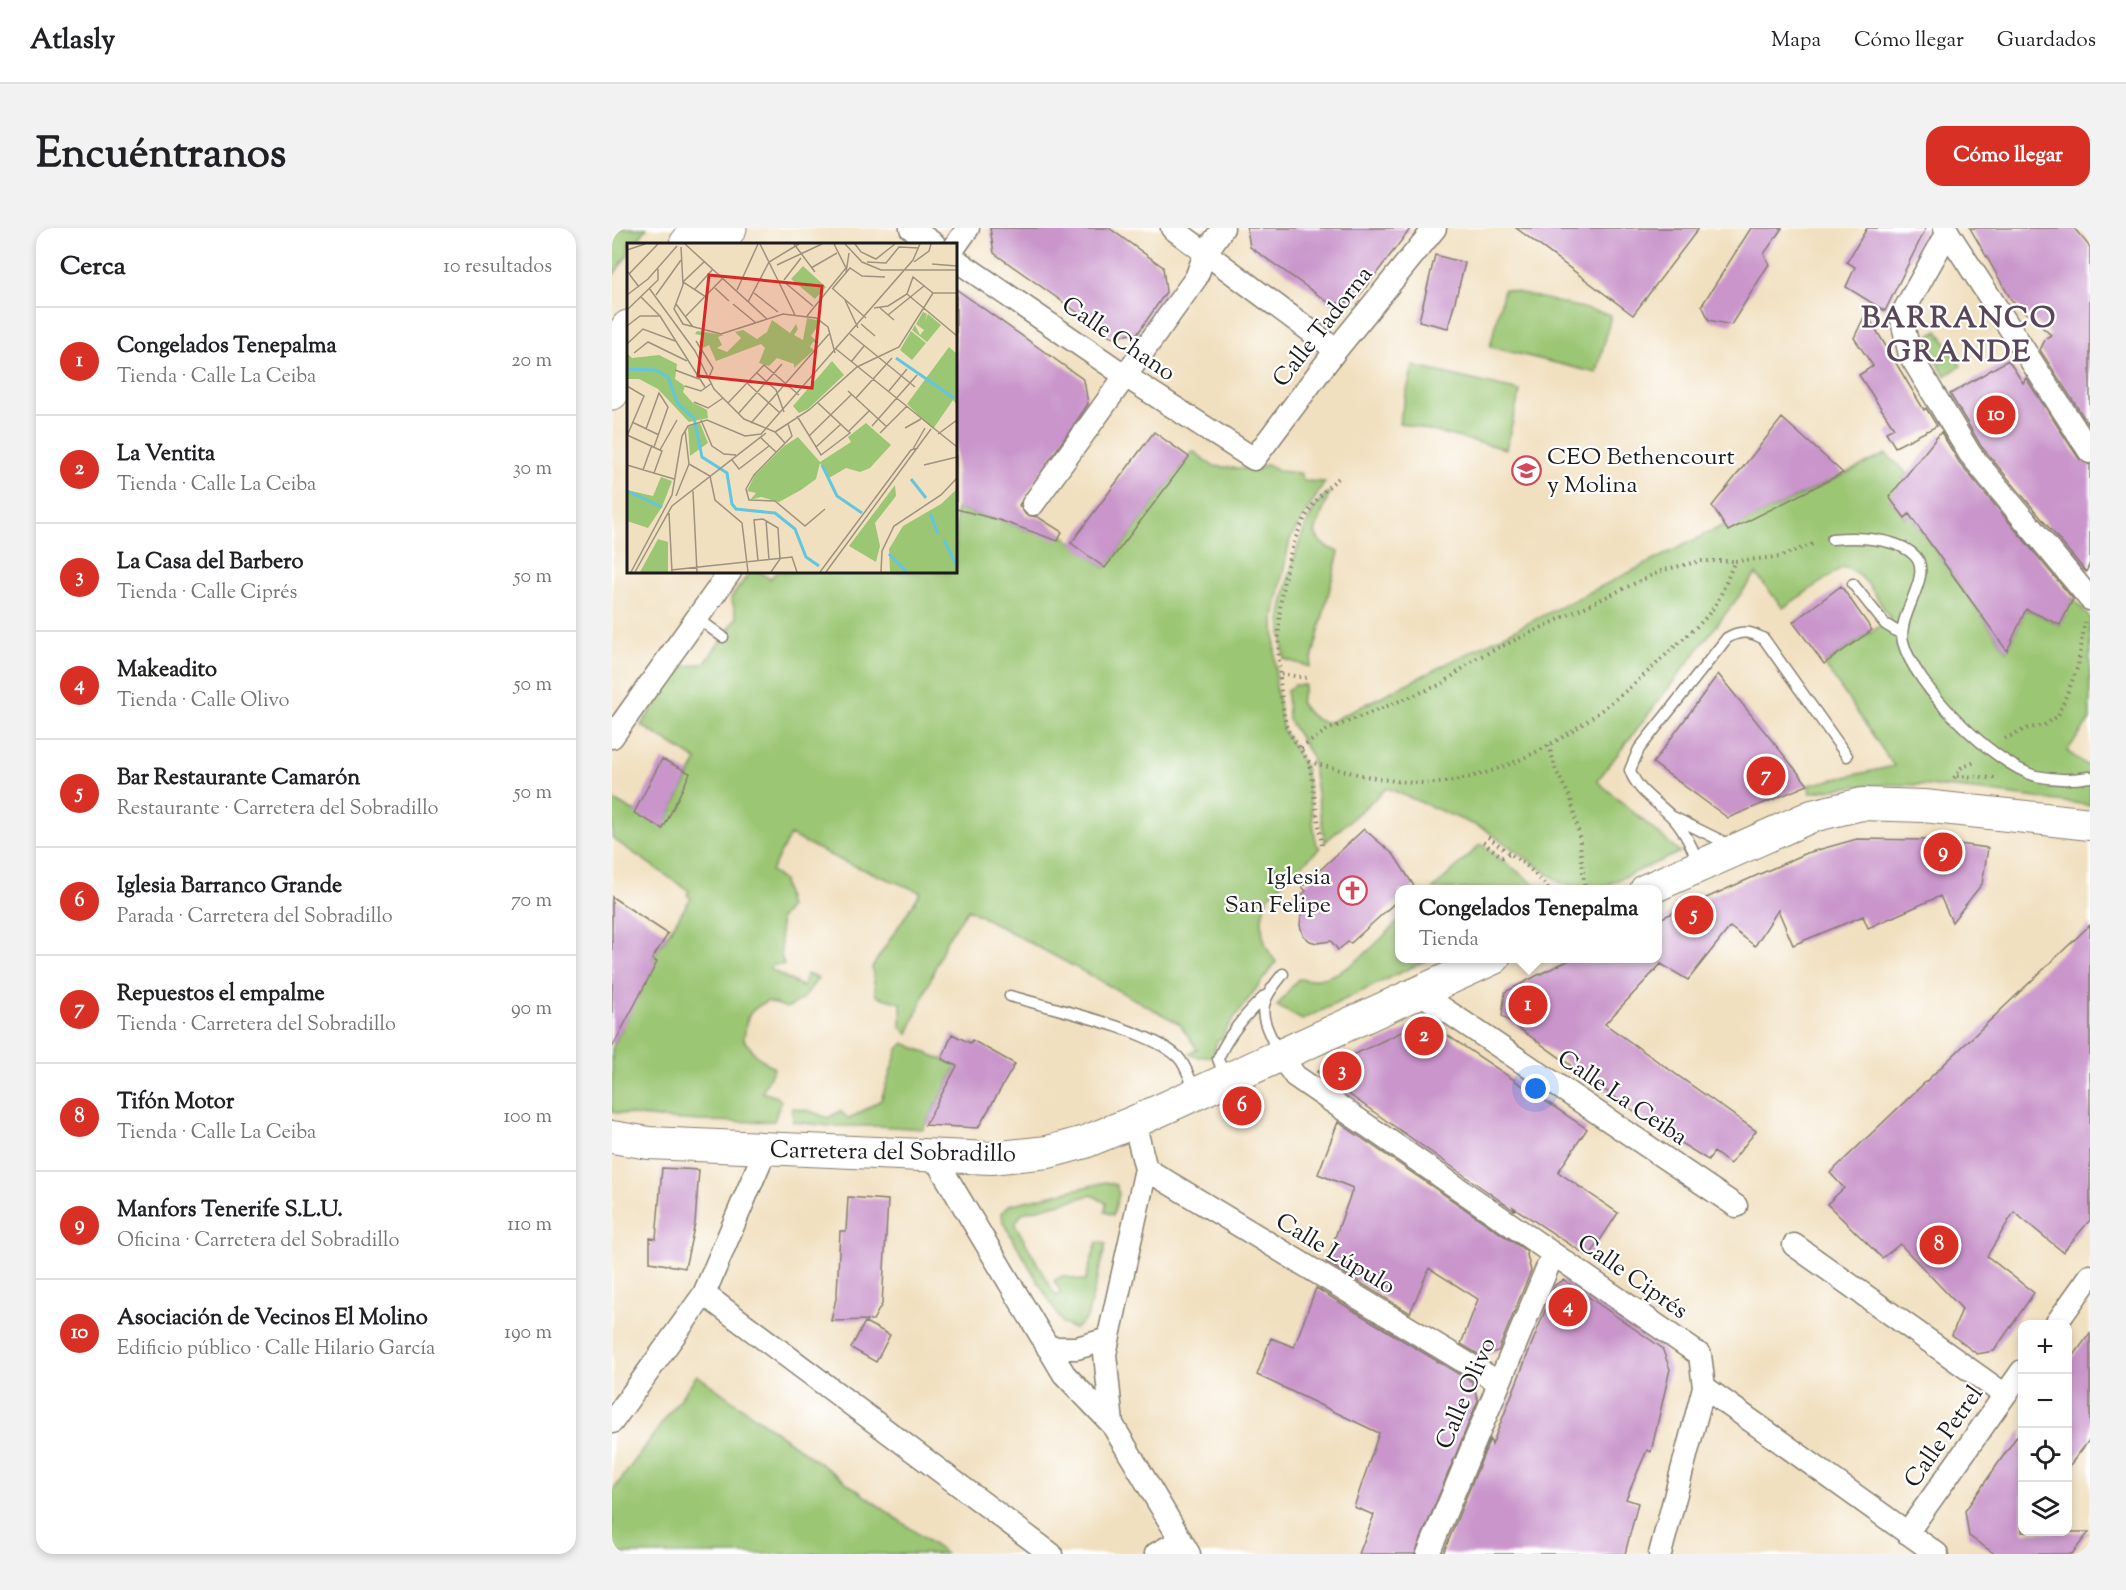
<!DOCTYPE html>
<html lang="es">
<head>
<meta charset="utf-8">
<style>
  :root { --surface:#fff; --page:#f2f2f2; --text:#202124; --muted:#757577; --line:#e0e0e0; --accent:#d93025 }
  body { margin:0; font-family:"Sorts Mill Goudy",serif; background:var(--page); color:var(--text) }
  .controls { position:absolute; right:18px; bottom:18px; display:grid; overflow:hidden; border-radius:12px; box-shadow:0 3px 9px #0003 }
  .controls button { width:54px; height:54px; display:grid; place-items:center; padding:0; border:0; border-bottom:2px solid var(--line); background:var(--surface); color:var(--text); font:30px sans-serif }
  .you { position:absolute; left:924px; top:861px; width:21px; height:21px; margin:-15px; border:4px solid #fff; border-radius:50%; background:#1a73e8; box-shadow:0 0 0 9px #1a73e833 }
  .badge { display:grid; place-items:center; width:39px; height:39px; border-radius:50%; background:var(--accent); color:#fff; font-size:20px; font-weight:700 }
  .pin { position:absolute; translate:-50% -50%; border:3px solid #fff; box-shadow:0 2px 6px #0006 }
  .popup { position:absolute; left:783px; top:657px; width:267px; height:78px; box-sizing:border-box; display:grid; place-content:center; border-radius:12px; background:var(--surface); filter:drop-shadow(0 2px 4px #0005); font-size:20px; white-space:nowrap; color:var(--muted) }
  .popup b { font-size:22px; color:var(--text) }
  .popup::after { content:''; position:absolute; left:50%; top:100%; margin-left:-12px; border:12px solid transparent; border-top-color:var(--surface) }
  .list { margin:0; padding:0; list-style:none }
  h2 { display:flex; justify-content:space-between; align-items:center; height:78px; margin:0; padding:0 24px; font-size:26px }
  h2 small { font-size:20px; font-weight:400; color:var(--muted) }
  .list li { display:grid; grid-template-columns:39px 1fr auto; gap:18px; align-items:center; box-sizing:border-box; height:108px; padding:0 24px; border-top:2px solid var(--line) }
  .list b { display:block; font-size:22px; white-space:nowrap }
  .list p { margin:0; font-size:20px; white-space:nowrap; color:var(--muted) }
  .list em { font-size:20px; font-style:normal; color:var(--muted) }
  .icon { flex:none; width:33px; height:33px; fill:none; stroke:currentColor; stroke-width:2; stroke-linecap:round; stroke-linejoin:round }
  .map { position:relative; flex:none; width:1478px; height:1326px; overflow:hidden; border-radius:18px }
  header { display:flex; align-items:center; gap:36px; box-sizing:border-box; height:84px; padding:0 30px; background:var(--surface); border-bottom:2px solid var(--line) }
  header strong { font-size:28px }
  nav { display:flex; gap:33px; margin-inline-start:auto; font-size:21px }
  .intro { display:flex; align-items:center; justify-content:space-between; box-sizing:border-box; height:144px; padding:0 36px }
  h1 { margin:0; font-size:42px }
  .button { padding:15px 27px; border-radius:18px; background:var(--accent); color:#fff; font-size:21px; font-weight:700 }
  main { display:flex; gap:36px; padding:0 36px }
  aside { flex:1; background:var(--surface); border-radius:18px; box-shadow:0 3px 9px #0003 }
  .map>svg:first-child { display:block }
</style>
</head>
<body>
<header>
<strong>Atlasly</strong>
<nav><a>Mapa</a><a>Cómo llegar</a><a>Guardados</a></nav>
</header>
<div class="intro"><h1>Encuéntranos</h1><a class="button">Cómo llegar</a></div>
<main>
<aside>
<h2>Cerca<small>10 resultados</small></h2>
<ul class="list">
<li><span class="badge">1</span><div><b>Congelados Tenepalma</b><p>Tienda · Calle La Ceiba</p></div><em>20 m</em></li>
<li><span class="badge">2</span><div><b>La Ventita</b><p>Tienda · Calle La Ceiba</p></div><em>30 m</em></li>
<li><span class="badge">3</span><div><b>La Casa del Barbero</b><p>Tienda · Calle Ciprés</p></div><em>50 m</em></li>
<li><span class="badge">4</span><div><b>Makeadito</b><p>Tienda · Calle Olivo</p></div><em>50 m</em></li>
<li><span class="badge">5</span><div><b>Bar Restaurante Camarón</b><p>Restaurante · Carretera del Sobradillo</p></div><em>50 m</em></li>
<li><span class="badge">6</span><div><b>Iglesia Barranco Grande</b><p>Parada · Carretera del Sobradillo</p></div><em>70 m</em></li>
<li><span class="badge">7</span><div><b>Repuestos el empalme</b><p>Tienda · Carretera del Sobradillo</p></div><em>90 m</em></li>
<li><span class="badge">8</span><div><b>Tifón Motor</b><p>Tienda · Calle La Ceiba</p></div><em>100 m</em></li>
<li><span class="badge">9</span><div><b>Manfors Tenerife S.L.U.</b><p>Oficina · Carretera del Sobradillo</p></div><em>110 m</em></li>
<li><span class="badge">10</span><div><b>Asociación de Vecinos El Molino</b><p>Edificio público · Calle Hilario García</p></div><em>190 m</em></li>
</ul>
</aside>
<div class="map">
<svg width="1478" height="1326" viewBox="0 0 1478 1326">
  <rect width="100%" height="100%" fill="#fff"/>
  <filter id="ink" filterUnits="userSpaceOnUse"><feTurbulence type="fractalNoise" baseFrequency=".0167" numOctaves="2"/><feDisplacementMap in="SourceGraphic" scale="12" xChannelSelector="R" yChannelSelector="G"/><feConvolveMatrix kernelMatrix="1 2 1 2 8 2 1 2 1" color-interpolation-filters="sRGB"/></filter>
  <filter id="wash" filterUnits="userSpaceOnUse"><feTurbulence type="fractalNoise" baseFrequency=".008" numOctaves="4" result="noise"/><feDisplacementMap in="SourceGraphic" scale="24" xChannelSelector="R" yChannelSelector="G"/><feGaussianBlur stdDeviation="1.35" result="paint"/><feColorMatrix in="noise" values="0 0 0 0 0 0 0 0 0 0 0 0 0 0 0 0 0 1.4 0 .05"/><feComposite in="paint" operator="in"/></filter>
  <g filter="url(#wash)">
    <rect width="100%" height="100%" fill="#f1e0c0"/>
    <path fill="#9bc673" stroke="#5c7148" stroke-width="1.5" d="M0,0H35L23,16H16V26L0,49Z
      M892,61L999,87L985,145L878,119Z
      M1326,103L1349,138L1333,148L1311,111Z
      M801,138L908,163L894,221L787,195Z
      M581,223L601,238L644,242L655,236L666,243L688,245L692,253L713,254L678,311L662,389L664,459L671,502L693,538L704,615L708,620L656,669C646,692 648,714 664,734L613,802L611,810L605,812L601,828L584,829L577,826L585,821L568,796L356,681L335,711L296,806L289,799V775L264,768L260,739L309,664L230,633L178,607L159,643L171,653L177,680L168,691L169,727L172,737H161L158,741L191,759L194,746L206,750L191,771L175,780L155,773C134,784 134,789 132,812L145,828L162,840L150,864L165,869L169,873L162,893C108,895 53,893 0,884V820L44,734L40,731L79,670L75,667L77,663L0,610V571L51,600L85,532L29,497L70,439L93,435L125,389L119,370L138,344H148L158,351L164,344H344V281L387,292L422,304L431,292L493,340Z
      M1274,226L1296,246L1278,270L1293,290L1297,286L1395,423L1414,381L1448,397L1461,370L1478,390V492L1455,523L1478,540V577C1390,567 1286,544 1199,565L1196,557L1282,538L1212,436L1278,391C1265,371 1255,345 1231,339L1171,380L1144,346L985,553L1068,624L988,660L977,657L963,660L948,654L872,601L775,560L713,614L699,527L676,491L675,463L682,457H693L688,474C695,485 705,496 718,494L1112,297L1116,302Z
      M718,264L703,304C708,317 714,319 727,324L698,439L672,431C671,418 668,403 669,390C672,363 693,274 718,264Z
      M869,616L926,659L927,661H821Z
      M787,693V730L817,731L690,792L665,778L686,751C729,758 759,720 787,693Z
      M292,815L345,838L311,901L266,898H219L181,894L180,880L198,883L216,890L228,883L237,891L269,872L286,821Z
      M494,954L504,957L507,966L501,987L493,984L494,975L480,967L410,985L403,996L444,1068L449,1065L442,1053L450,1048L473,1053L485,1014L494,1016L475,1090L463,1101L451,1096L391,994L390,985L397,977Z
      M85,1147L334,1326H0V1264Z"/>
    <g id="blocks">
      <path fill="#c995cb" d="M378,0H497L551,39L554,64L526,105L500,109L382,25Z
        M635,0H799L744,72L719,76L638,19Z
        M904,0H1087L1021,87Z
        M1139,0H1170L1152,26L1157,36L1119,97L1097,92L1090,77Z
        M1255,0H1314L1273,83L1234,59L1243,39L1235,34Z
        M1358,0H1462L1478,19V199L1428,122L1434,110L1439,107L1400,73Z
        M823,27L853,35L836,100L807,93Z
        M344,61L472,152L476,176L407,277L414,287L426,289L450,304L446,313L387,292L344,281Z
        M1254,85L1312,182L1314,180L1325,198L1283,219L1274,204L1282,200L1247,147L1261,138L1242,110Z
        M1396,132L1411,155L1414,150L1467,231L1478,237V335L1474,344L1369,218L1338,166Z
        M1170,190L1231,245L1116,303L1100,278Z
        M542,204L577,229L493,340L459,315Z
        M1329,204L1347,234L1461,371L1448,397L1414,381L1395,423L1297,286L1293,290L1277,269Z
        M1229,358L1260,402L1212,436L1181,394Z
        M1106,446L1196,557L1116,590L1041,535Z
        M50,531L78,545L51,601L22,585Z
        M752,601L782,627L802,658L798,662H787V671L739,715L736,714L726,722L719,713L705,715L698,713L691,707L688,697L690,680L683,673L694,663L690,659Z
        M1245,611L1317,612L1376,620L1370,656L1340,694L1328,668L1256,700L1251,688L1181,717L1166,682L1143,718L1118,699L1076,752L1049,736L993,796L1144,903L1118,936L1102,924L1096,932L1054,906L890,788L893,764L928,746L962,730H1045V692L1195,625Z
        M0,669L56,706L40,731L45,734L0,820Z
        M1478,697V992L1451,1024L1402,984L1375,1028L1422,1065L1382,1123L1365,1126L1340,1107L1350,1081L1288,1016L1270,1030L1215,976L1232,960L1218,945Z
        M800,799L826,801L975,901L946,944L1006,985L977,1029L901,979L903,983L705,844Z
        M340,806L358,815L360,812L403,836L366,900L313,897L345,838L330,831Z
        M726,894L914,1023L919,1043L886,1123L869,1128L849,1116L866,1071L817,1040L798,1085L714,1034L741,960L706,946Z
        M50,940L87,942L83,995L73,1040L38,1034V1010L44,1011Z
        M236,969L276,972L270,1076L261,1092L219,1093L225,1066L228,1003H234Z
        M952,1052L1050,1120L1058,1141L1039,1224L1035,1222L1014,1271L1026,1275L1013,1326H831L878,1211L880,1217L943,1057Z
        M704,1060L860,1154L866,1172L803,1326H747L762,1287L742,1279L767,1205L645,1147L659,1110L682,1119Z
        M253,1094L278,1107L264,1134L239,1120Z
        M1478,1105V1211L1455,1241V1137Z
        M1410,1201V1304H1477L1460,1326H1383L1357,1308L1353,1283Z"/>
    </g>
  </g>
  <g filter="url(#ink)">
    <use href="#blocks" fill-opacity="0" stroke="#867e6e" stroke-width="1.5"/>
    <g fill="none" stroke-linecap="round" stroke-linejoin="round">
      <defs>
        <path id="service" d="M1220,311C1244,309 1285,309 1303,328C1322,348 1284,387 1291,414C1302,457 1381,536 1424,548C1442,552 1460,552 1478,549
          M1241,356L1273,396L1289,406
          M85,390L111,409
          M1061,589L1120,618
          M1088,637C1080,620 1072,601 1059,588C1044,573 1025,563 1018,542L1027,521L1115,410C1129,402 1138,403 1152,411L1235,528
          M398,768C439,780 539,802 566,829C574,837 578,852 583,862
          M666,824C648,786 643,780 671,746
          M613,849L606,831C616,806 634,786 653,768"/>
        <path id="minor" d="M299,0L322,16
          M560,0L724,122
          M1333,0L1478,224
          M1336,4L1289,88L1298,127L1358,226L1478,371
          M344,17L356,0
          M344,32L515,149L642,231L724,122L823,0
          M421,276L584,50L593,26L611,0
          M0,509L118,344
          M808,765L1124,978
          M668,827L683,848L1088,1127L1092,1159L1048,1326
          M320,925L452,1146L500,1196L577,1326
          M534,941L886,1154
          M1182,1017L1393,1167
          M92,1066L439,1326
          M1444,1096L1478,1048
          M436,1120H465L496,1111
          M1092,1159L1325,1326
          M0,1194L92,1066L154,920
          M500,1196L493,1126L534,941L522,894
          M1295,1305L1410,1143
          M544,1326L569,1312
          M816,1326L941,1026"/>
        <path id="secondary" d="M1034,662L1200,588L1250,576L1312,578L1478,596
          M0,909L37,915L379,930L436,924L473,914L522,894L882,730"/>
        <path id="primary" d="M74,16L86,0
          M106,16L118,0
          M0,123L16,99
          M0,165L16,142"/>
      </defs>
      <use href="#service" stroke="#867e6e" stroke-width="13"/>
      <use href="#minor" stroke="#867e6e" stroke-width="25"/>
      <use href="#secondary" stroke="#867e6e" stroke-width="34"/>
      <use href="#primary" stroke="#867e6e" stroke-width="35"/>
      <path stroke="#867e6e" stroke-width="4" stroke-dasharray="1.5 4.5" stroke-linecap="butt" d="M669,446L695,450
        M1393,511L1413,501L1432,497L1446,488L1466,438L1473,394
        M937,517L944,543L959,571L967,606L973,662
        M689,520L715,502L830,456L863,431L1051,342L1089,333H1123
        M697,534C739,545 797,561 840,553C926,538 1000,479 1060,421C1074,408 1091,395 1102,379C1111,365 1116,348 1123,333L1167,329L1201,316
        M1345,548L1383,550
        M1342,550L1349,540L1363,534
        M876,609L916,639L938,662
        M871,614L890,629L899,626
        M710,617L697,534L675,501L672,487C661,413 661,299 728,249"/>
      <use href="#service" stroke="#fff" stroke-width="10"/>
      <use href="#minor" stroke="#fff" stroke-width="22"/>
      <use href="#secondary" stroke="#fff" stroke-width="32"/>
      <use href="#primary" stroke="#fff" stroke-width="33"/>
    </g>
  </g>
  <defs>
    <symbol id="school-ring" viewBox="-11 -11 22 22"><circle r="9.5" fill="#fff" stroke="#d1495b" stroke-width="1.5"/><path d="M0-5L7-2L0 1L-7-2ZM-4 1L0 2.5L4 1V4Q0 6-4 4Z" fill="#d1495b"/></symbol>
    <symbol id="church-ring" viewBox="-11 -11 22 22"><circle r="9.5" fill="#fff" stroke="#d1495b" stroke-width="1.5"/><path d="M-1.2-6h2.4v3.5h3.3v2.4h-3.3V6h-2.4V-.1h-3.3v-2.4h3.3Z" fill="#d1495b"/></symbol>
  </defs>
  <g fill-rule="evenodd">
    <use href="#school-ring" x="898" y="226" width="33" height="33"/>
    <use href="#church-ring" x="724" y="646" width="33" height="33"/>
  </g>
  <g text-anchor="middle" stroke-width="4.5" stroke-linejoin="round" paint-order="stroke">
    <g font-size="24" fill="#1c1c1c" stroke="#fff">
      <text transform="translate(710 98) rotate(-52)" y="8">Calle Tadorna</text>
      <text transform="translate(507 110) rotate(34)" y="8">Calle Chano</text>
      <text transform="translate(1011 869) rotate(34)" y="8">Calle La Ceiba</text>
      <text transform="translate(281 923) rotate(1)" y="8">Carretera del Sobradillo</text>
      <text transform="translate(724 1025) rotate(31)" y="8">Calle Lúpulo</text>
      <text transform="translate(1021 1048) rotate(35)" y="8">Calle Ciprés</text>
      <text transform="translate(853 1165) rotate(-67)" y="8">Calle Olivo</text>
      <text transform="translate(1331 1208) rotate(-55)" y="8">Calle Petrel</text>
    </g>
    <g font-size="24" fill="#1c1c1c" stroke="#fff" text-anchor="start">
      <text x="935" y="236">CEO Bethencourt<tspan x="935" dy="28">y Molina</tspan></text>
      <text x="719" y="656" text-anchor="end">Iglesia<tspan x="719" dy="28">San Felipe</tspan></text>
    </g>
    <g font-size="30" font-weight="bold" letter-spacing="1.5" fill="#594659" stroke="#fff">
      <text x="1347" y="99">BARRANCO<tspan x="1347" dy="34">GRANDE</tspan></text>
    </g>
  </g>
  <g transform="translate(15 15)">
    <rect width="330" height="330" fill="#f1e0c0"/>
    <path d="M176,23L199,44L188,56L164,36ZM296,69L300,71L298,78L301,71L314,82L300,99L285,87L288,82L293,92L297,87L289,81ZM180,75L194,78L184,93L192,100L186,99L183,104L187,107L167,125V121L150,115L142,123L132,120L138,105L134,101L89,118L82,102L76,105L72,99L77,93L68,91L70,88L97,92L91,94L95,102L90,105L100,109L114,95L108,89L116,87L130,96L140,89L145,77L163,90L169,81L171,86L167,92L176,97ZM284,88L299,100L285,117L273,107ZM322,104L330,111V162L326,157L306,186L280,161ZM0,110L5,115L32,112L50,121L48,136L58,143L56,149L65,159L80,167L81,175L62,179L31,146L12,136H0ZM205,118L217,132L181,166L172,170L166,163ZM73,180L81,200L63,213L61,184ZM239,180L264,202L243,225L233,229L219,225L202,235L193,220L189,236L174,247L152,259L134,254L123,257L129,250L120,248L128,232L157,203L171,194L193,219L224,199L221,194ZM34,234L45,238L35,264L21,285L0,278V247L26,253ZM268,242L269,253L248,280L253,303L249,319L222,303ZM330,246V329H263L262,306L276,283L314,261ZM31,296L41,299V329H13Z" fill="#9bc673"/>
    <path fill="none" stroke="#62c6e0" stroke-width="3" d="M269,115L327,155M0,126L28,127L41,134L51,161L67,175L75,214L100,230L105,261L109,266L148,270L168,286L179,314L192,323M195,222L210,253L235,270M284,236L299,255M0,248L35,264M303,270L311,291M317,297L330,323M262,311L280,329"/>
    <path fill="none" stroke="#9c927e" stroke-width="1.5" d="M58,1L140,76M133,1L168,72M167,1L188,29M218,1L235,19L254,27H330M228,1L234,9L249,16L268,1M54,4L56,42L47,66L56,81L94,91L156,71L189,75L201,84L208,110M0,7L18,1M78,18L56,39L79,54M240,19L259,20L272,4L292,5M287,19L302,8L304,1M305,21L330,23M150,22L195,1M184,25L210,10M0,28L12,44M219,30L222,10M2,31L31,1M157,37L174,15M156,38L186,63M22,45L68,108L87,146L117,176L148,189L158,200M88,45L102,58M205,45L239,75M206,45L223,25L235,33L258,34M68,46L86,26M110,47L131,1M127,50L151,69M280,51L330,93M0,52L21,36L50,3M29,52L54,17M14,54L33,73L78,144M218,57L231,85M121,59L142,19L172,1M49,61L66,84M106,61L129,80M247,65L261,63L280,51L286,34L306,50H330M253,65L267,77M0,67L31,37V26M261,72L297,43M180,73L219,25L207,1M58,74L96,35M234,81L248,93M0,83L13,73H33M223,91L288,144M69,98L86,125L82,134M0,101L16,86L48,98M209,106L330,204M7,110L21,99L60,118M224,119L237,103M48,127L72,136M130,130L149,147L157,169M120,140L153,170M0,143L17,153L0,193M58,143L74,148L85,140M221,148L260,184M261,149L280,126M229,155L265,115M67,159L81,165L96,155M101,160L137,122L172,152M111,171L155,121M170,173L194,212L223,190L191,160M74,177L85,203L97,211L109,212M5,179L32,192M124,180L202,91M161,181L165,193L127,232L119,246L122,257L148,258L178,283L198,266M245,183L290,132M278,185L294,176M19,186L32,150L41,164L27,204M222,188L243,167M148,189L182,167L230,124L272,104L306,50M253,190L280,163M311,191L330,177M0,192L35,208L27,230M182,193L225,151M134,195L149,209M189,204L214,181M286,206L298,185M33,207L50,177M105,217L112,226L142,203M62,221L83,233L88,257L115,280L121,329M0,222L47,236M297,222L330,214M16,227L25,202M66,248L70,329M49,253L62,221L58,187M42,270L45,329M139,277L142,317M131,318L127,277L136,276L151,285L153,316L144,329M44,327L165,314L170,329M4,329L45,252L55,193L61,183L80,177L118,193L134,191L286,17L293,1M8,329L45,263L139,190M193,329L284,207L291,205M199,329L304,186M254,329L255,308L267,283L314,252L330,235"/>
    <path fill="#d62828" fill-opacity="0.15" stroke="#d62828" stroke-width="3" d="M82,32L195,43L185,145L71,133Z"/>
    <rect width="330" height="330" fill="none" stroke="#1c1c1c" stroke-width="3"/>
  </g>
</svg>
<div class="controls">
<button>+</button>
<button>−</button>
<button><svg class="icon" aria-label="locate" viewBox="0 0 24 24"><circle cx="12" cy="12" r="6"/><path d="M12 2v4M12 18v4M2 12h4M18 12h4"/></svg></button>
<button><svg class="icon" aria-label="layers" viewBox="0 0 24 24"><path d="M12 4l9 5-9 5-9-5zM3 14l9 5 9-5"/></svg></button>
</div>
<div class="you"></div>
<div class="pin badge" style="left:916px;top:777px">1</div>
<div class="popup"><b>Congelados Tenepalma</b>Tienda</div>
<div class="pin badge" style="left:812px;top:808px">2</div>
<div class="pin badge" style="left:730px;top:843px">3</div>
<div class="pin badge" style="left:956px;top:1079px">4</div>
<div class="pin badge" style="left:1082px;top:687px">5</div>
<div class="pin badge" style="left:630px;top:878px">6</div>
<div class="pin badge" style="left:1154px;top:548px">7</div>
<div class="pin badge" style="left:1327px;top:1017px">8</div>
<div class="pin badge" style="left:1331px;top:624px">9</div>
<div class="pin badge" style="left:1384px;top:187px">10</div>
</div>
</main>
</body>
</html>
